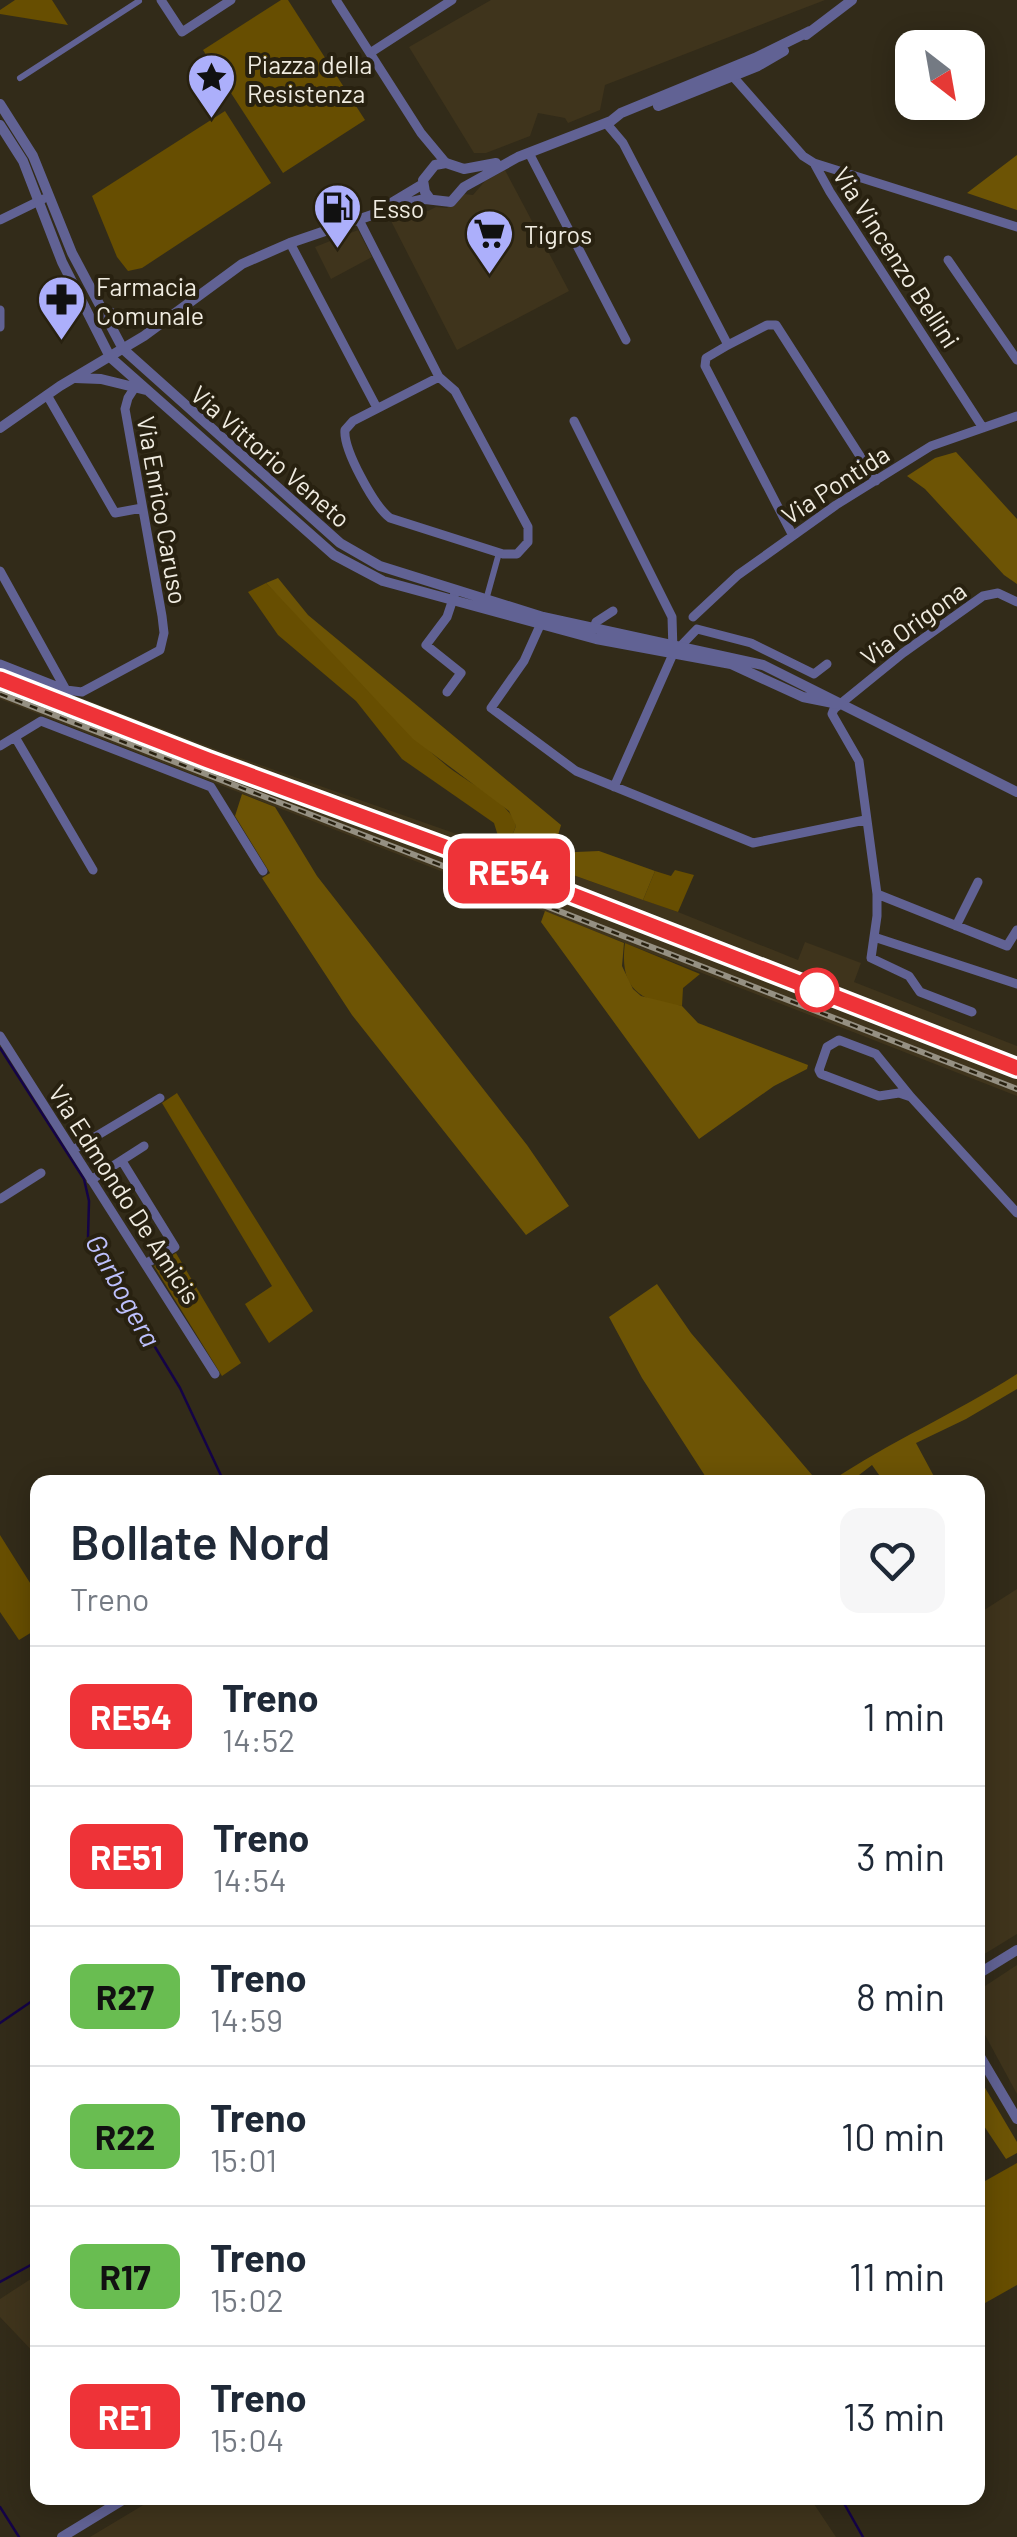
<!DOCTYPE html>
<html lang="it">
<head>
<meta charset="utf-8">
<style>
	:root { --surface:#fff; --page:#f6f6f7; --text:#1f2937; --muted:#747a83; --line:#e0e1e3 }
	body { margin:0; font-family:Barlow,sans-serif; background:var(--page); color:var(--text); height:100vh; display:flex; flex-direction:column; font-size:38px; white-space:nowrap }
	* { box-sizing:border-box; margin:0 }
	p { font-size:32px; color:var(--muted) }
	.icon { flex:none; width:55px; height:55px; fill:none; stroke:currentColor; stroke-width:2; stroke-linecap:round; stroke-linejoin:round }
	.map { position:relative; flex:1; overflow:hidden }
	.side { position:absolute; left:30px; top:1475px; width:955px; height:1030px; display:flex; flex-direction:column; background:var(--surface); border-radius:20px; box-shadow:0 5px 25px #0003 }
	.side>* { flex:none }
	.badge { padding:0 20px; border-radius:15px; font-size:35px; line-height:65px }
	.needle { width:65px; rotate:149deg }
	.tools { position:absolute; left:895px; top:30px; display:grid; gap:20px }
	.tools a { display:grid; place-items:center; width:90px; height:90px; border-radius:20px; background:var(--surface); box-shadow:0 5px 25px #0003; font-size:50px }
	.map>.badge { position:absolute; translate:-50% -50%; box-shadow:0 0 0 5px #fff }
	.round { display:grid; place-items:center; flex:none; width:105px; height:105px; border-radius:20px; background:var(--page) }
	.summary { display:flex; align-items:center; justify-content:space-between; height:170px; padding:0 40px }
	h1 { font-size:48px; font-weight:600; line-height:75px }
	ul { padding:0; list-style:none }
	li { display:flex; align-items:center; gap:30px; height:140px; padding:0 40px; border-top:2px solid var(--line) }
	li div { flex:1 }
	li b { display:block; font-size:38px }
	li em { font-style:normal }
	li .badge { min-width:110px; font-weight:700; text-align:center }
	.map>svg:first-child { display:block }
</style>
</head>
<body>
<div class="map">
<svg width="1017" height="2537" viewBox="0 0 1017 2537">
	<rect width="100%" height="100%" fill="#322b19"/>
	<!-- built -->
	<path fill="#3f341c" d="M491 0H825L605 85 600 110 568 123 565 118 538 113 530 136 486 153H474L409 47Z
		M505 170 569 291 457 350 389 217 417 208 428 211 436 207 447 208 464 194 473 195 485 181Z
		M358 230 372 257 331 279 315 247Z
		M0 667 215 749 678 912 798 960 805 942 861 963 854 982 1017 1046V1096L0 699Z
		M1017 1589V1934L978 1958V1614Z
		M1017 1965V2094L978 2022V2001L985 1986Z
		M37 2275V2356L0 2317V2299Z
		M155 2498H810L836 2537H90Z"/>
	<!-- green -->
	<path fill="#674e01" d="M15 0H52L68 25 0 14V10Z
		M281 0H288L365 120 283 173 203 50Z
		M225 111 271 183 142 268 128 271 117 257 92 196Z
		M266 583C327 644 382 711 447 766 465 781 513 804 516 826L506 851 494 846 498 836 494 823 402 759 356 701 278 635 248 592Z
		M675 870 694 875 678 912 643 900 655 871 671 876Z
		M625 943 700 974 683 988 682 1006C639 1002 619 988 625 943Z
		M177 1093 313 1311 269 1343 245 1304 272 1286 162 1103Z
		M176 1253 241 1363 222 1376 154 1266Z
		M0 1535 37 1594V1629L19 1640 0 1612Z
		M1017 2163V2285L978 2307V2185Z"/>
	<!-- forest -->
	<path fill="#6d5405" d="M1017 155V210L967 193Z
		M956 452 1017 519V584L1004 575 925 489 907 476 935 458Z
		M278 578 308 615 561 825 553 853 599 851 655 871 643 900 506 851 516 826 509 811 413 739 266 583Z
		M242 794 275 807 317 876 527 1145 569 1206 526 1235 352 1015 262 878 270 873 235 816Z
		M545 911 624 943 622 966 633 989 641 996 682 1006 698 1023 808 1065 807 1069 774 1086 699 1139 541 922Z
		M657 1284 691 1333 818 1482H709L642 1378 609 1317Z
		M1017 1374V1389L966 1419 916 1443 937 1482H884L872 1465 850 1482H830C889 1442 956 1413 1017 1374Z
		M981 2081 1017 2142V2153L1006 2159 978 2117V2084Z"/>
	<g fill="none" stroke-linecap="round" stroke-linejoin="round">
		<!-- stream -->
		<path stroke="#140347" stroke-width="2.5" d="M0 1048 84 1179 89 1201 88 1237 180 1388 224 1482
			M0 2023 38 1997
			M0 2282 38 2261
			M841 2498 863 2537
			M0 2507 19 2537"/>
		<!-- pedestrian -->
		<path stroke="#616294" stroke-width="6" d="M20 78 139 1
			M486 600 499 553"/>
		<!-- minor -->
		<path stroke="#616294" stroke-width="9" d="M161 0 182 32 231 0
			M336 0 421 133 446 163
			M370 53 452 0
			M729 72 803 156 814 163 830 192 983 428
			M606 123 623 143 728 345 706 358 705 366 792 534
			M529 153 626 340
			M814 163 1017 227
			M0 220 43 199
			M359 220 439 377
			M290 243 377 408
			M948 260 1017 360
			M0 310V327
			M728 345 767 325H776L876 481
			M439 377 455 391 528 527V542L517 554H503L390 518C374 506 343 449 345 430L353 421Z
			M47 395 115 513 142 508
			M574 421 672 617 673 651
			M0 571 66 690
			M693 617 738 575 836 505 931 446 1017 416
			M542 621 524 661 491 708 576 771 753 843 865 820
			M593 630 596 622 613 611
			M0 664 66 690 82 692 160 650 164 633 162 616 125 409 128 398 137 384
			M447 692 461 673 426 645 447 617 456 590
			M15 737 93 870
			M0 746 41 721 211 787 263 871
			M614 787 673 654 697 629 751 643 814 674 827 664
			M877 894 1007 946 1017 930
			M956 926 978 882
			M874 937 1017 984
			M972 1012 920 992 909 976 871 958 877 916V894L859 761 832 714 834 709 903 653 983 596 998 593 1017 602
			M0 1036 215 1374
			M911 1097 899 1093 879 1096 821 1074 819 1070 827 1047 839 1040 876 1054 911 1097 1017 1213
			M73 1150 160 1098
			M122 1161 175 1247 145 1264
			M91 1180 144 1146
			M0 1199 41 1173"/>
		<!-- tertiary -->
		<path stroke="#616294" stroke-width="10" d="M806 35 852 0
			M0 104 33 156 72 253 123 349 340 543 380 566 543 617 763 665 1017 792
			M658 106 758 66 784 51
			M0 125 23 161 62 262 110 357 334 555 383 581 596 639 731 664 803 697 838 704
			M430 199 425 192 423 180 435 165 446 163 464 169 496 163
			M393 202 423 184
			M102 308 124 320H161
			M75 378 101 379 146 390
			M0 428 60 386 144 336 242 264 290 243 407 203 425 199 451 202 464 187 518 157 611 121 621 113 755 58 810 31
			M978 1974 1017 1950
			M978 2053 1017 2119
			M62 2537 126 2498"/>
		<defs>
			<path id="rail" d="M0 673 252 770
				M0 694 1017 1089
				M238 772 519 874 1017 1068"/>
		</defs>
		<!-- rail casing -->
		<use href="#rail" stroke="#959082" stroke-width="6"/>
		<!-- rail -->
		<use href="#rail" stroke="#282110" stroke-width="2.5" stroke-dasharray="8" stroke-linecap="butt"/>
	</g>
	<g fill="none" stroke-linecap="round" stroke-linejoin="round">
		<defs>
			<path id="line" d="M0 679 208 760 519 874 1017 1068"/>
		</defs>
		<!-- line casing -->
		<use href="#line" stroke="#fff" stroke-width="22"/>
		<!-- line -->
		<use href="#line" stroke="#ee3338" stroke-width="15"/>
	</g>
	<!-- icons -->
	<defs>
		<symbol id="sight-pin" viewBox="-11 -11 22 30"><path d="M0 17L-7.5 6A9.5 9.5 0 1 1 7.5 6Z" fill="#acaffb" stroke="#282110"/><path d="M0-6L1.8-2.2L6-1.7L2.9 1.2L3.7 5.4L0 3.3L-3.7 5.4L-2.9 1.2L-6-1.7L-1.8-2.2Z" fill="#111"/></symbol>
		<symbol id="fuel-pin" viewBox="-11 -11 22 30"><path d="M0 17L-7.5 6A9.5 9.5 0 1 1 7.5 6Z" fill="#acaffb" stroke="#282110"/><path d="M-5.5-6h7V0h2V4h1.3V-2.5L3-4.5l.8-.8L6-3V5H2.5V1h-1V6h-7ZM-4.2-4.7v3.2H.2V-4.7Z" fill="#111"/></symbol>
		<symbol id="supermarket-pin" viewBox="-11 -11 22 30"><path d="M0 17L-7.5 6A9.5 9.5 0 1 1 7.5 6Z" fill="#acaffb" stroke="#282110"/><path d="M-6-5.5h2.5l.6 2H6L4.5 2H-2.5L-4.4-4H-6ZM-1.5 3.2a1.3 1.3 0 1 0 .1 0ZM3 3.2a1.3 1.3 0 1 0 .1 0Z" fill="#111"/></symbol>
		<symbol id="pharmacy-pin" viewBox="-11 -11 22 30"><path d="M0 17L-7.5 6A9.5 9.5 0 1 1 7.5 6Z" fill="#acaffb" stroke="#282110"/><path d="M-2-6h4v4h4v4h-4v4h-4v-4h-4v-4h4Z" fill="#111"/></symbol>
	</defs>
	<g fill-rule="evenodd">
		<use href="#sight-pin" x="184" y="50" width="55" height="75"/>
		<use href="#fuel-pin" x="310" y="180" width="55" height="75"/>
		<use href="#supermarket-pin" x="462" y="206" width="55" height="75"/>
		<use href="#pharmacy-pin" x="34" y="272" width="55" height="75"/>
	</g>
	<!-- markers -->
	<circle fill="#fff" stroke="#ee3338" stroke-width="5" cx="817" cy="990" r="20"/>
	<g text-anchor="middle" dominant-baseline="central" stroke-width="8" stroke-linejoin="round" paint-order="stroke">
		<!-- poi labels -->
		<g font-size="25" fill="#f0ece1" stroke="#282110" text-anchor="start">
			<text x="247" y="64">Piazza della<tspan x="247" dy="29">Resistenza</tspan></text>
			<text x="372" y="208">Esso</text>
			<text x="524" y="234">Tigros</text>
			<text x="96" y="286">Farmacia<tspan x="96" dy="29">Comunale</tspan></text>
		</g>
		<!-- street labels -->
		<g font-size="25" fill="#f0ece1" stroke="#282110">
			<text transform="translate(897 257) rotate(57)">Via Vincenzo Bellini</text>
			<text transform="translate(271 456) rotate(41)">Via Vittorio Veneto</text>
			<text transform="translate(835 484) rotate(-33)">Via Pontida</text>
			<text transform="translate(163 510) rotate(80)">Via Enrico Caruso</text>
			<text transform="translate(913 623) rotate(-36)">Via Origona</text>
			<text transform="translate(125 1194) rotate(57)">Via Edmondo De Amicis</text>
		</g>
		<!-- water labels -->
		<g font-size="28" font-style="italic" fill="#bdc0fd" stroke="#282110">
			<text transform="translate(124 1290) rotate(61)">Garbogera</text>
		</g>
	</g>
</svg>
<div class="tools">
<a><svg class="needle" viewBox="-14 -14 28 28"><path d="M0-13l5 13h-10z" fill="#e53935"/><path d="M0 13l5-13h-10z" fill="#747a83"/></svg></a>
</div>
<b class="badge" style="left:509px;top:871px;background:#ee3338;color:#fff">RE54</b>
<section class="side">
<div class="summary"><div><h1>Bollate Nord</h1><p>Treno</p></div><a class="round"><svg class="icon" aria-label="heart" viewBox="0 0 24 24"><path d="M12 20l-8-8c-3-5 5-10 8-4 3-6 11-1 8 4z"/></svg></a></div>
<ul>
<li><span class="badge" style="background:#ee3338;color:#fff">RE54</span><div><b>Treno</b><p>14:52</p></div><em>1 min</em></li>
<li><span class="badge" style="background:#ee3338;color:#fff">RE51</span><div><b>Treno</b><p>14:54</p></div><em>3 min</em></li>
<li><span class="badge" style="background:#69bd51;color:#111">R27</span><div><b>Treno</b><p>14:59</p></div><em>8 min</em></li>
<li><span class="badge" style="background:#69bd51;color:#111">R22</span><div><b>Treno</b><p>15:01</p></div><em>10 min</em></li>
<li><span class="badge" style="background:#69bd51;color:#111">R17</span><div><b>Treno</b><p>15:02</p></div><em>11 min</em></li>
<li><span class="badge" style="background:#ee3338;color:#fff">RE1</span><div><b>Treno</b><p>15:04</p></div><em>13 min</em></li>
</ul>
</section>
</div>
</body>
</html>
